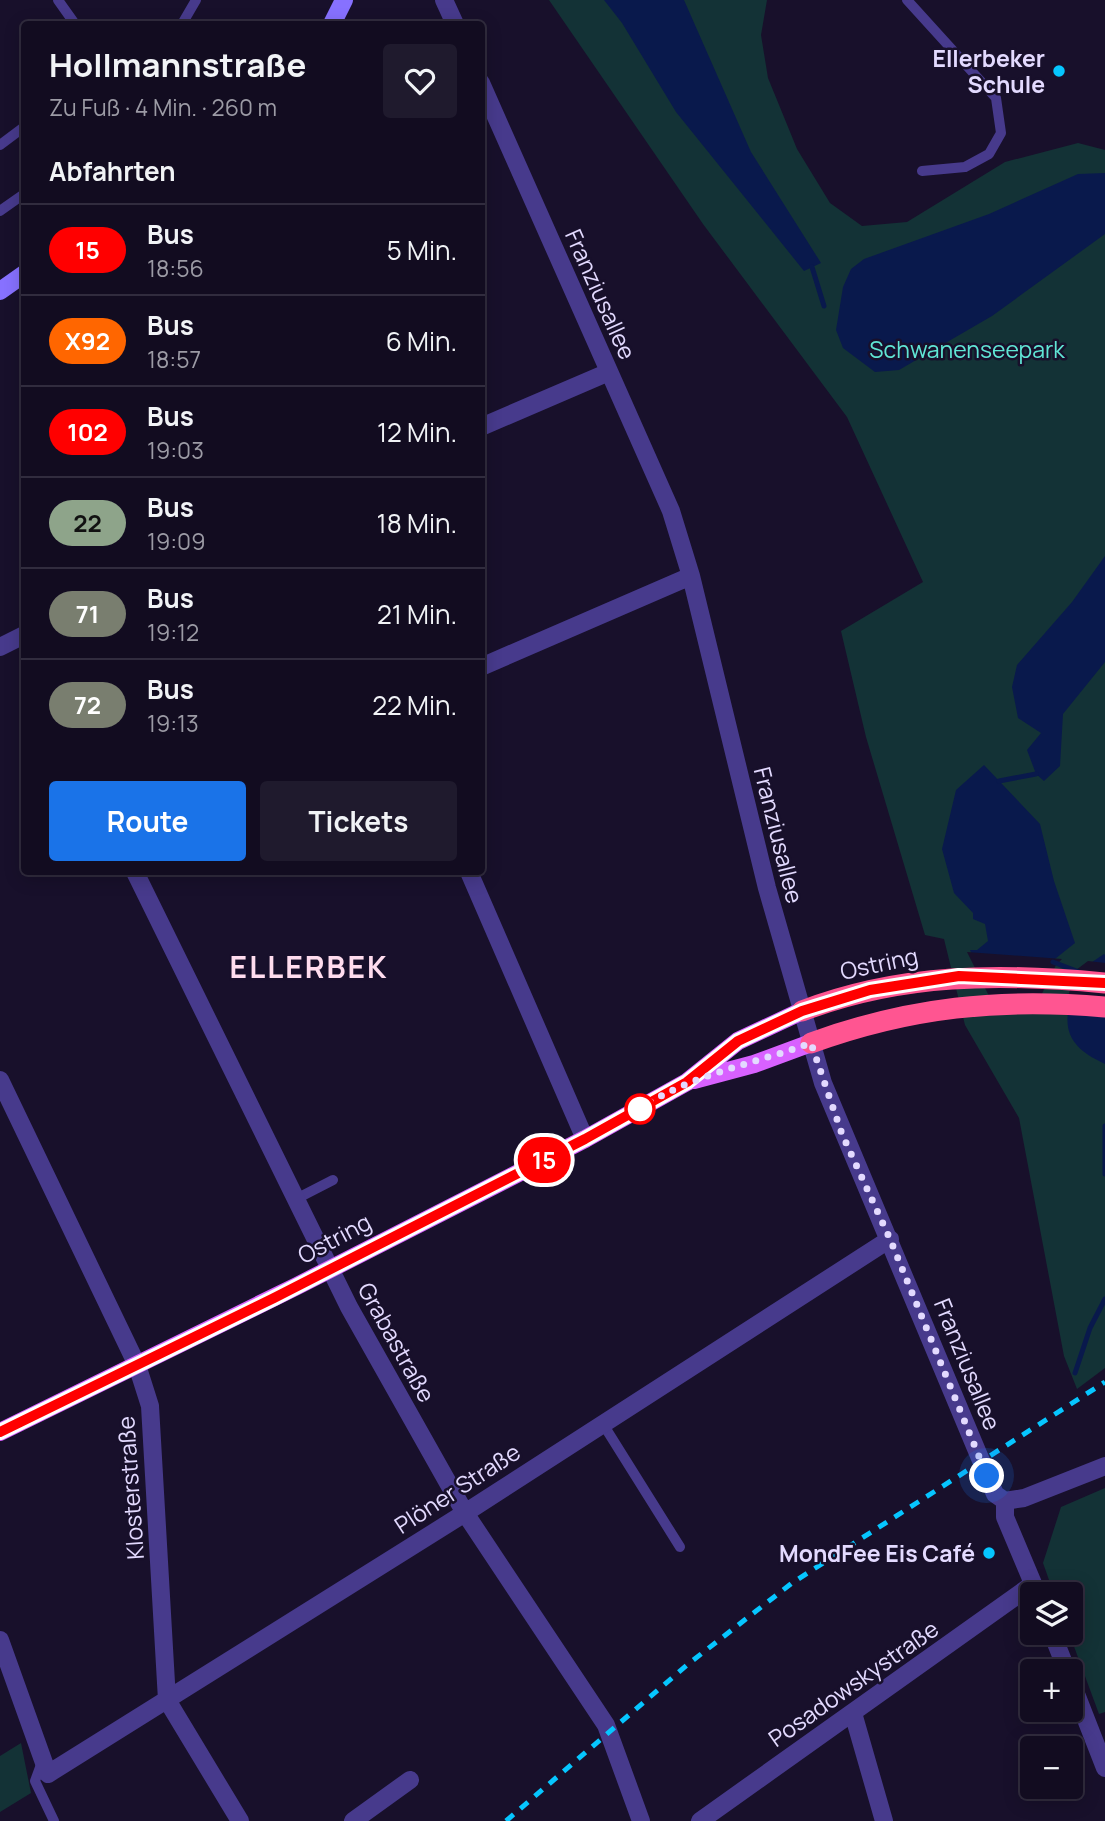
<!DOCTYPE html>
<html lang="de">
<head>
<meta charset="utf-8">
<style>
	:root { --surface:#120c20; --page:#1f1a2d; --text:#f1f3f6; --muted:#9c9ba5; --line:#312c3e; --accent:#1a73e8 }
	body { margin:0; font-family:Manrope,sans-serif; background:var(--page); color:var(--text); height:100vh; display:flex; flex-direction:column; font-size:26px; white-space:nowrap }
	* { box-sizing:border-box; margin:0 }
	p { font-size:23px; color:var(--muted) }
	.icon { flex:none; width:38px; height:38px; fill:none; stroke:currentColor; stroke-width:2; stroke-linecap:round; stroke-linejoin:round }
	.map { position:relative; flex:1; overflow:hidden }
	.details { position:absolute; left:21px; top:21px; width:464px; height:854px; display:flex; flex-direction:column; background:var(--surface); border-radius:7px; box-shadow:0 4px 18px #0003,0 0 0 2px var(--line) }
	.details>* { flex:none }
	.badge { padding:0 14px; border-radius:23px; font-size:24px; line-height:46px }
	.tools { position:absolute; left:1020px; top:1582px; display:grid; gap:14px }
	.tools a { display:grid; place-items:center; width:63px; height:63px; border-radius:7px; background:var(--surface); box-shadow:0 4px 18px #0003,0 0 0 2px var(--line); font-size:35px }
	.you { position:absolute; width:35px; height:35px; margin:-18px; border:5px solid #fff; border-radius:50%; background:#1a73e8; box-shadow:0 0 0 10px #1a73e833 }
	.map>.badge { position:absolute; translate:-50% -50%; box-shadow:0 0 0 4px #fff }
	h2 { padding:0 28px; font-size:26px; line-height:63px }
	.round { display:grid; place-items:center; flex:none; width:74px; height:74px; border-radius:7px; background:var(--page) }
	.headline { display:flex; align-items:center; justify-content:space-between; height:119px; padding:0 28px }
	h1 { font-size:33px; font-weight:700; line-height:52px }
	.primary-button { display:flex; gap:14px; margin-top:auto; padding:14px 28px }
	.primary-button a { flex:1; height:80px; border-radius:7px; background:var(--accent); color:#fff; font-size:28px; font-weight:700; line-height:80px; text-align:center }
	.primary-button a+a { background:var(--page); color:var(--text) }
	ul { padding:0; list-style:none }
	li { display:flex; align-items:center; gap:21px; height:91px; padding:0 28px; border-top:2px solid var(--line) }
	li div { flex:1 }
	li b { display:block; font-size:26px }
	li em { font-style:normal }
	li .badge { min-width:77px; font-weight:700; text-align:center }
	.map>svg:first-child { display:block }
</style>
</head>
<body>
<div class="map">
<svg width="1105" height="1821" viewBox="0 0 1105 1821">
	<rect width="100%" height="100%" fill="#18102b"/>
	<!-- green -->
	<path fill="#133236" d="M549 0H767L761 35 768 78 797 149 830 203 862 226 907 222 1005 162 1078 143 1105 150V1368L1077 1389 1064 1356 1019 1118 965 1025 944 939 925 935 866 737 841 631 923 582 847 417 703 224Z
		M1105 1488V1712L1099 1714 1069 1633 1071 1594H1054L1043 1563 1061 1507Z
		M21 1743 31 1793 0 1812V1756Z"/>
	<!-- water -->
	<path fill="#09194c" d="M604 0H684L751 152 821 263 804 271 676 112 622 23Z
		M1105 173V234L992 316 899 370 875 372 843 348 836 330 843 287 851 269 864 259 989 214 1078 174Z
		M1105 556V662L1063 714 1060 766 1044 781 1036 774 1027 750 1041 733 1018 718 1012 687 1017 665 1072 602Z
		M984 765 1040 824 1054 881 1075 943 997 1005 970 950H977L988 941 985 924 973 919V913L954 893 942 849 956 790Z
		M1104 954 1105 955V1064C1072 1049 1060 1032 1072 995 1074 988 1076 976 1081 970 1088 964 1097 959 1104 954Z"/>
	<!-- pier -->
	<path fill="#18102b" d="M967 952 1062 959 1056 965 1033 1012 995 1008Z
		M1088 961 1105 963V1017L1065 1006 1076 970Z"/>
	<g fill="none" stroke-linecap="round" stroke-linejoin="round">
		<!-- stream -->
		<path stroke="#09194c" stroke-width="5" d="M812 267 824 306
			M999 781 1036 774
			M1053 962 1079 972
			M1105 1126V1174
			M1075 1373 1090 1328 1105 1299"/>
		<!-- lane -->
		<path stroke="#473a8c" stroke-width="10" d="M58 0 75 24
			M907 0 996 98 1001 133 989 154 965 167 922 171
			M182 24 196 0
			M0 145 24 127
			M0 211 24 194
			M296 1199 333 1180
			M603 1424 680 1547
			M42 1762 35 1781 54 1821"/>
		<!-- street -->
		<path stroke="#473a8c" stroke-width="18" d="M444 0 455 24
			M481 83 671 511 691 576 767 888 823 1083 995 1494 1005 1501
			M481 427 609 372
			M0 647 24 635
			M481 667 691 576
			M135 872 349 1307 465 1513 606 1725 641 1821
			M469 872 585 1139
			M0 1080 137 1365 150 1406 167 1700 240 1821
			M1005 1501 1024 1498 1105 1466
			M1005 1501V1517L1037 1593
			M1052 1633 1067 1671
			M0 1640 48 1774 465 1513 890 1239
			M1071 1681 1105 1768
			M853 1713 884 1821
			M353 1821 410 1780
			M700 1821 1033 1584"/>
		<!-- secondary -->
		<path stroke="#8771ff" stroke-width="18" d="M332 24 344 0
			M0 291 24 274"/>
		<!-- primary -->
		<path stroke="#d861ff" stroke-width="18" d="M694 1080 754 1064 811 1043
			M0 1432 297 1286 585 1139 687 1082 738 1041 802 1011"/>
		<!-- highway -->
		<path stroke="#ff5591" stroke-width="21" d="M802 1011C901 973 1001 973 1105 983
			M811 1043C910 1007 1000 998 1105 1007"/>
		<!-- rail -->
		<path stroke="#06c6ff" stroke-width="5" stroke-dasharray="10 9" stroke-linecap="butt" d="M506 1821 687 1665 792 1583 1105 1382"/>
	</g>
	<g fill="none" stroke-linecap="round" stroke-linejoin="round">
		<defs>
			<path id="line" d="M0 1432 274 1298 585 1139 687 1082 738 1041 802 1011 870 990 959 976 1105 983"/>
		</defs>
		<!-- line casing -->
		<use href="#line" stroke="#fff" stroke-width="16"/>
		<!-- line -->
		<use href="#line" stroke="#f00" stroke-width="10"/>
		<!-- walk -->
		<path stroke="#e3daff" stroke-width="7" stroke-dasharray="0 12.6" d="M640 1109C688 1075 754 1064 811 1043L842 1134 890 1239 987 1476"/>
	</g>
	<!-- markers -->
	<g fill="#06c6ff" stroke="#18102b" stroke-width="2.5">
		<circle cx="1059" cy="71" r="7"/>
		<circle cx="989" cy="1553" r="7"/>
	</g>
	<circle fill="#fff" stroke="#f00" stroke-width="3.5" cx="640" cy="1109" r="14"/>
	<g text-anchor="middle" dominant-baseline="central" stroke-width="5" stroke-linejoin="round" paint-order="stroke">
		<!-- poi labels -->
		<g font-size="23" font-weight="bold" fill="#e3daff" stroke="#18102b" text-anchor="end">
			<text x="1045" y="58">Ellerbeker<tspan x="1045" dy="26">Schule</tspan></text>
			<text x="975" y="1553">MondFee Eis Café</text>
		</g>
		<!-- street labels -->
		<g font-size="23" fill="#e3daff" stroke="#18102b">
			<text transform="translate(601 294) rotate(66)">Franziusallee</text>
			<text transform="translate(779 835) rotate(76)">Franziusallee</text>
			<text transform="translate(879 963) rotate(-12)">Ostring</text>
			<text transform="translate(334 1238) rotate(-28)">Ostring</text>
			<text transform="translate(397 1342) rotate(61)">Grabastraße</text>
			<text transform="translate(968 1364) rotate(68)">Franziusallee</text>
			<text transform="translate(130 1488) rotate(-94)">Klosterstraße</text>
			<text transform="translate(457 1488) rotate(-33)">Plöner Straße</text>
			<text transform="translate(853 1683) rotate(-35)">Posadowskystraße</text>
		</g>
		<!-- park labels -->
		<g font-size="23" fill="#60e5d5" stroke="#18102b">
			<text x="967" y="349">Schwanenseepark</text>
		</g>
		<!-- district labels -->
		<g font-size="30" font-weight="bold" letter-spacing="2" fill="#ffdcee" stroke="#18102b">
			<text x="309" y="966">ELLERBEK</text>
		</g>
	</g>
</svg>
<div class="tools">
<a><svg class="icon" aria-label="layers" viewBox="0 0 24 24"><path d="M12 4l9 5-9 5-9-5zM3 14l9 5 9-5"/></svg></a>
<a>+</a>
<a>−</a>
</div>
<div class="you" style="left:987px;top:1476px"></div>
<b class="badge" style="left:544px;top:1160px;background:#f00;color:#fff">15</b>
<section class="details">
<div class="headline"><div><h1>Hollmannstraße</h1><p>Zu Fuß · 4 Min. · 260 m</p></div><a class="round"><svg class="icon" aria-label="heart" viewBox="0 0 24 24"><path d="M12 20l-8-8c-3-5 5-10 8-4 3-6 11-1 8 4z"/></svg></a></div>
<h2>Abfahrten</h2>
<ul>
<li><span class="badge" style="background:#f00;color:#fff">15</span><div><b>Bus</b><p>18:56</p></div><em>5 Min.</em></li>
<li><span class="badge" style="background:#f60;color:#fff">X92</span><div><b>Bus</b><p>18:57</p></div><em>6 Min.</em></li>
<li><span class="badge" style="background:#f00;color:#fff">102</span><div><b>Bus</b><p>19:03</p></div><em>12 Min.</em></li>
<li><span class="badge" style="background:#8ea48a;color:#111">22</span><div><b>Bus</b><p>19:09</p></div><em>18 Min.</em></li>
<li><span class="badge" style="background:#797e6f;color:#fff">71</span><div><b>Bus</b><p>19:12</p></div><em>21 Min.</em></li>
<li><span class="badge" style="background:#797e6f;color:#fff">72</span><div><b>Bus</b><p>19:13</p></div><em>22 Min.</em></li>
</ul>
<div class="primary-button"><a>Route</a><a>Tickets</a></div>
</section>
</div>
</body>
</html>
